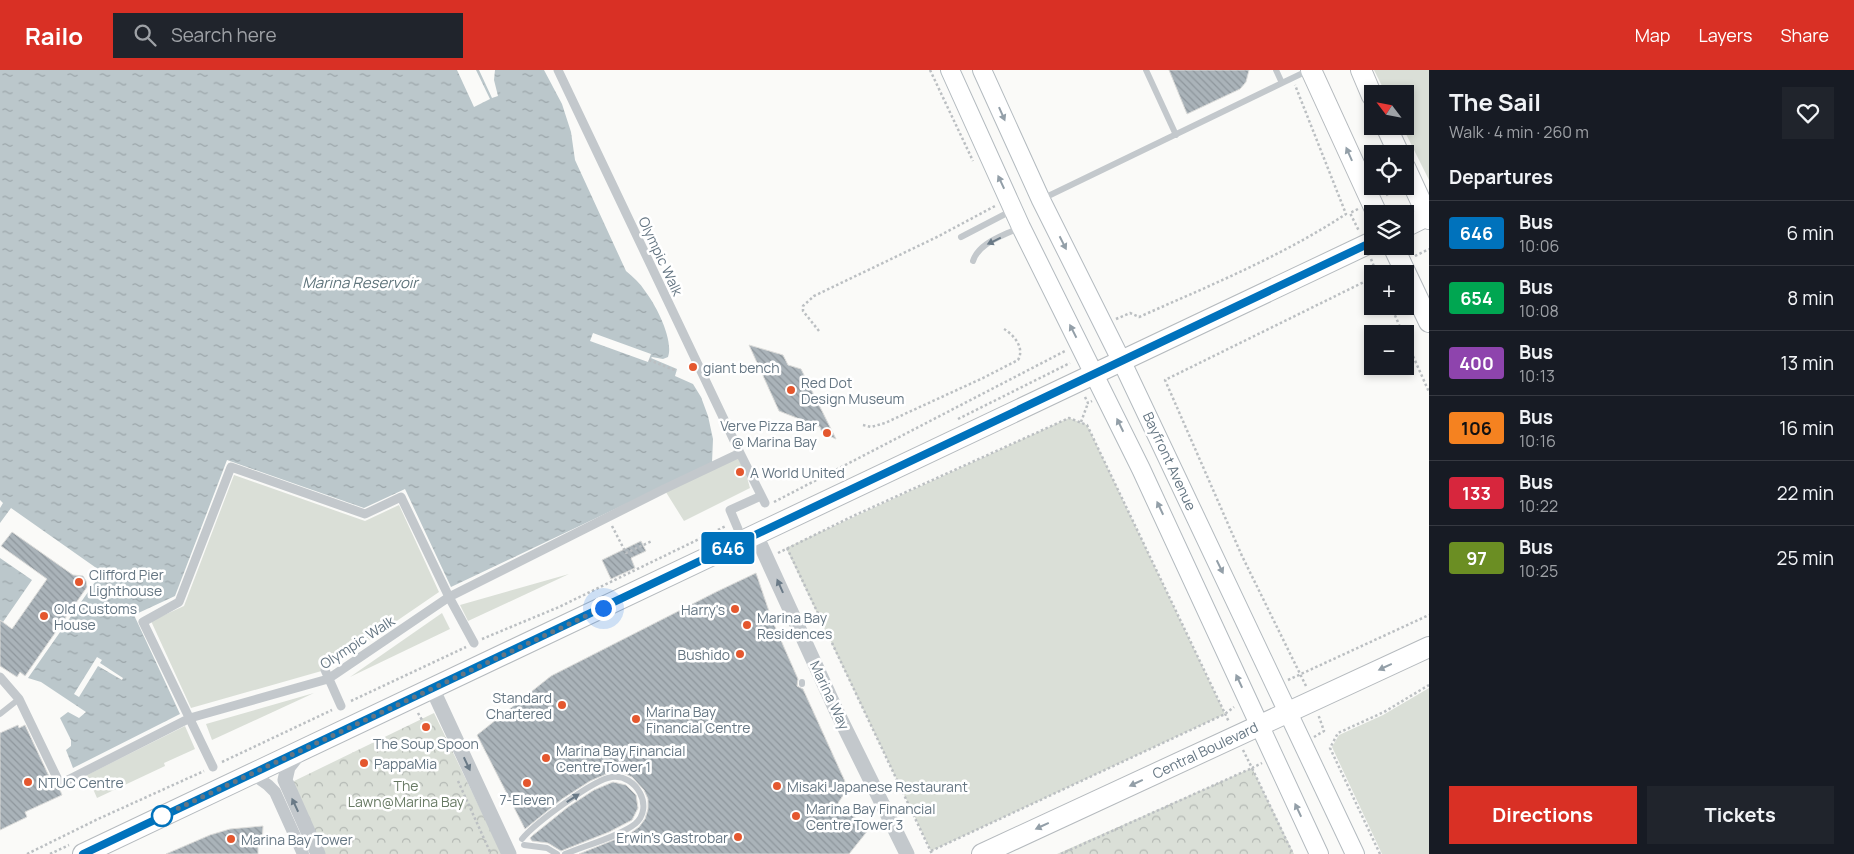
<!DOCTYPE html>
<html lang="en">
<head>
<meta charset="utf-8">
<style>
	:root { --surface:#171b24; --page:#20242c; --text:#f1f3f6; --muted:#9ea1a6; --line:#363941; --accent:#d93025 }
	body { margin:0; font-family:Manrope,sans-serif; background:var(--page); color:var(--text); height:100vh; display:flex; flex-direction:column; font-size:19px; white-space:nowrap }
	* { box-sizing:border-box; margin:0 }
	p { font-size:16px; color:var(--muted) }
	.icon { flex:none; width:28px; height:28px; fill:none; stroke:currentColor; stroke-width:2; stroke-linecap:round; stroke-linejoin:round }
	.map { position:relative; flex:1; overflow:hidden }
	.sheet { display:flex; flex-direction:column; background:var(--surface); width:425px }
	.sheet>* { flex:none }
	.badge { padding:0 10px; border-radius:4px; font-size:18px; line-height:32px }
	.needle { width:32px; rotate:302deg }
	.tools { position:absolute; left:1364px; top:15px; display:grid; gap:10px }
	.tools a { display:grid; place-items:center; width:50px; height:50px; border-radius:0px; background:var(--surface); box-shadow:0 2px 8px #0003; font-size:25px }
	.you { position:absolute; width:25px; height:25px; margin:-12px; border:4px solid #fff; border-radius:50%; background:#1a73e8; box-shadow:0 0 0 8px #1a73e833 }
	.map>.badge { position:absolute; translate:-50% -50%; box-shadow:0 0 0 2px #fff }
	h2 { padding:0 20px; font-size:19px; line-height:45px }
	.round { display:grid; place-items:center; flex:none; width:52px; height:52px; border-radius:0px; background:var(--page) }
	.overview { display:flex; align-items:center; justify-content:space-between; height:85px; padding:0 20px }
	h1 { font-size:24px; font-weight:700; line-height:38px }
	.primary-button { display:flex; gap:10px; margin-top:auto; padding:10px 20px }
	.primary-button a { flex:1; height:58px; border-radius:0px; background:var(--accent); color:#fff; font-size:20px; font-weight:700; line-height:58px; text-align:center }
	.primary-button a+a { background:var(--page); color:var(--text) }
	ul { padding:0; list-style:none }
	li { display:flex; align-items:center; gap:15px; height:65px; padding:0 20px; border-top:1px solid var(--line) }
	li div { flex:1 }
	li b { display:block; font-size:19px }
	li em { font-style:normal }
	li .badge { min-width:55px; font-weight:700; text-align:center }
	header { display:flex; align-items:center; gap:30px; box-sizing:border-box; height:70px; padding:0 25px; background:var(--accent); color:#fff }
	header strong { font-size:24px }
	nav { display:flex; gap:28px; margin-inline-start:auto; font-size:18px }
	.search { width:350px; height:45px; background:var(--page); display:flex; align-items:center; gap:12px; box-sizing:border-box; padding:0 18px; border-radius:0px; color:var(--muted); font-size:19px }
	main { display:flex; flex:1; min-height:0 }
	.map>svg:first-child { display:block }
</style>
</head>
<body>
<header>
<strong>Railo</strong>
<div class="search"><svg class="icon" aria-label="search" viewBox="0 0 24 24"><circle cx="10" cy="10" r="6"/><path d="M15 15l6 6"/></svg>Search here</div>
<nav><a>Map</a><a>Layers</a><a>Share</a></nav>
</header>
<main>
<div class="map">
<svg width="1429" height="784" viewBox="0 0 1429 784">
	<defs>
		<pattern id="park-crowns" width="20" height="18" patternUnits="userSpaceOnUse" patternTransform="scale(1.25)"><rect width="20" height="18" fill="#dadfd7"/><path d="M2 6a3 3 0 1 1 6 0M12 15a3 3 0 1 1 6 0" fill="none" stroke="#b4b9b4"/></pattern>
		<pattern id="water-ripples" width="26" height="14" patternUnits="userSpaceOnUse" patternTransform="scale(1.25)"><rect width="26" height="14" fill="#bbc7cb"/><path d="M2 4q2-2 4 0t4 0M15 11q2-2 4 0t4 0" fill="none" stroke="#9ca6aa"/></pattern>
		<pattern id="building-back-hatch" width="6" height="6" patternUnits="userSpaceOnUse" patternTransform="scale(1.25)"><rect width="6" height="6" fill="#aab3b9"/><path d="M-1 5l2 2M0 0l6 6M5-1l2 2" fill="none" stroke="#8e969c"/></pattern>
	</defs>
	<rect width="100%" height="100%" fill="#fafaf8"/>
	<!-- grass -->
	<path fill="#dadfd7" d="M1374 0H1429V110L1402 56H1405V24H1386Z
		M1069 348 1087 355 1225 644 931 781 786 478Z
		M740 383 750 418 684 451 664 419Z
		M234 405 365 451 399 435 439 522 325 600 191 638 151 551 184 536Z
		M569 504 468 551 460 535Z
		M442 543 450 559 350 607Z
		M1429 618V784H1382L1332 677 1339 665 1383 645Z
		M314 623 212 670 206 654Z
		M185 656 195 679 164 693 165 696 97 728 87 705Z"/>
	<!-- park -->
	<path fill="url(#park-crowns)" d="M434 643 502 784H323L290 713Z
		M1252 698 1294 784H1057Z"/>
	<!-- water -->
	<path fill="url(#water-ripples)" d="M0 0H479L492 28 498 26 494 10 495 0H544L562 34 571 62 575 90 626 201C633 207 640 213 645 221 656 235 674 270 668 287L663 289 652 287 651 288 677 299 675 306 693 314 701 327 708 346 713 369 712 393 451 517 405 419 364 438 227 390 175 526 134 545 180 644 73 698 66 680 71 676V670L60 648 68 642 79 648 86 642 41 612 28 608 102 502 11 438 0 453V438L3 433 0 430Z
		M0 488 32 510 3 552 0 550Z"/>
	<!-- pier -->
	<path fill="#fafaf8" d="M457 0H476L490 29 474 37Z
		M593 263 651 284 648 292 590 271Z
		M97 587 102 590 100 593 123 608 122 610 98 596 79 627 74 624Z"/>
	<!-- building -->
	<path fill="url(#building-back-hatch)" stroke="#dcdcda" d="M1169 0H1249L1246 12 1240 19 1187 44Z
		M749 275 783 285 788 295 801 299 836 369 822 363 820 357 779 341Z
		M12 462 73 505 83 506 86 511 87 517 25 606 20 602 17 607 0 596V550L12 559 47 509 1 476Z
		M641 471 646 481 631 488 635 498 611 509 602 490Z
		M756 503 772 550 798 609 797 616 803 619 848 718 838 733 869 759 849 784H579L631 763 639 757 645 749 648 739V729L644 720 632 707 621 702H611L590 711 562 729 525 759 477 665 551 606 716 522Z
		M18 655 19 658 25 655 54 717 60 720 62 725 25 742 27 747 0 760V663Z
		M613 712 626 715 636 725 638 738 632 750 609 762 561 781 548 773 532 771 530 768 532 766 568 737 594 720Z
		M263 756 262 774 258 775V784H166L210 765 230 759Z"/>
	<g fill="none" stroke-linecap="round" stroke-linejoin="round">
		<defs>
			<path id="secondary" d="M950 0 1021 157 1141 399 1319 784
				M982 0 1041 130 1122 292 1355 784"/>
			<path id="primary" d="M1311 0 1377 144
				M1361 0 1372 26
				M1386 56 1399 84
				M1405 97 1429 149
				M1405 157 1429 145
				M1393 176 1429 252
				M83 784 1372 172
				M982 784 1429 577"/>
		</defs>
		<!-- secondary casing -->
		<use href="#secondary" stroke="#b3babf" stroke-width="20"/>
		<!-- primary casing -->
		<use href="#primary" stroke="#b5babe" stroke-width="22"/>
		<!-- path -->
		<path stroke="#bbbfc2" stroke-width="2.5" stroke-dasharray="2.5 2.5" stroke-linecap="butt" d="M930 0 973 91
			M1386 125 1399 119
			M1358 139 1350 143 1359 161
			M1415 186 1429 179
			M1371 189 1377 204
			M1381 204 1388 200
			M1391 236 1403 264
			M1116 249 1130 243 1139 247C1209 216 1282 186 1346 144L1295 15
			M819 261 803 241V236L814 226 937 167 995 136
			M1405 268 1429 322
			M649 290 677 301
			M1085 327 1088 333 1092 331
			M958 349 1070 293
			M1081 352 1088 333
			M863 355 871 357 885 353 983 308 1018 290C1025 278 1014 265 1004 259
			M774 432 1065 281
			M612 456 626 483 652 471
			M787 478 932 784
			M778 483 851 447 1069 348 1087 355 1229 652
			M482 569 559 537 726 456
			M1288 610 1429 545
			M1306 616 1242 486 1165 310 1372 208
			M351 631 466 577
			M418 643 422 650
			M1314 667 1324 661 1318 644
			M1243 680 1252 698 1262 693
			M222 692 332 640
			M458 711 491 784
			M931 781 1225 644 1234 637
			M27 784 98 749 204 701
			M50 784 69 775
			M1061 784 1252 698 1293 784
			M1380 784 1330 678 1338 663 1384 642 1429 615"/>
		<!-- service -->
		<path stroke="#c3c8cc" stroke-width="6" d="M1146 0 1176 65
			M1282 13 1307 1
			M1042 129 1282 13 1276 0
			M961 167 1011 141
			M973 191C979 172 1004 166 1020 157
			M802 612V614
			M0 644 19 629
			M522 769C534 754 594 709 612 707 636 704 655 737 635 754 620 766 584 776 565 784
			M524 775 547 778 557 784"/>
		<!-- pedestrian -->
		<path stroke="#c3c8cc" stroke-width="9" d="M740 383 765 433
			M738 459 730 440 761 426
			M325 600 341 636
			M0 607 19 629 60 714 190 648 328 609 449 527 664 419 740 383 558 0
			M213 697 143 552 179 532 231 397 365 444 401 427 449 527 474 573"/>
		<!-- minor -->
		<path stroke="#c3c8cc" stroke-width="12" d="M253 704 268 715 275 722 303 784"/>
		<!-- tertiary -->
		<path stroke="#c3c8cc" stroke-width="15" d="M756 465 836 640 907 784
			M432 618 509 784
			M300 682 288 697 285 710 318 784"/>
		<!-- secondary -->
		<use href="#secondary" stroke="#fff" stroke-width="18"/>
		<!-- primary -->
		<use href="#primary" stroke="#fff" stroke-width="20"/>
	</g>
	<!-- one-way arrows -->
	<defs><path id="oneway-solid" d="M-6-.8H1V-3.2L6.5 0L1 3.2V.8H-6Z" transform="scale(1.25)"/></defs>
	<g fill="#939fa8">
		<use href="#oneway-solid" transform="translate(1002 44) rotate(66)"/>
		<use href="#oneway-solid" transform="translate(1349 84) rotate(-114)"/>
		<use href="#oneway-solid" transform="translate(1001 112) rotate(-115)"/>
		<use href="#oneway-solid" transform="translate(1063 173) rotate(63)"/>
		<use href="#oneway-solid" transform="translate(1073 261) rotate(-117)"/>
		<use href="#oneway-solid" transform="translate(1120 355) rotate(-116)"/>
		<use href="#oneway-solid" transform="translate(1160 438) rotate(-115)"/>
		<use href="#oneway-solid" transform="translate(1220 497) rotate(64)"/>
		<use href="#oneway-solid" transform="translate(1385 597) rotate(155)"/>
		<use href="#oneway-solid" transform="translate(1239 611) rotate(-115)"/>
		<use href="#oneway-solid" transform="translate(1136 713) rotate(155)"/>
		<use href="#oneway-solid" transform="translate(1298 740) rotate(-115)"/>
		<use href="#oneway-solid" transform="translate(1042 756) rotate(155)"/>
	</g>
	<g fill="#6a7a87">
		<use href="#oneway-solid" transform="translate(994 171) rotate(154)"/>
		<use href="#oneway-solid" transform="translate(780 516) rotate(-114)"/>
		<use href="#oneway-solid" transform="translate(467 694) rotate(65)"/>
		<use href="#oneway-solid" transform="translate(573 728) rotate(-33)"/>
		<use href="#oneway-solid" transform="translate(295 735) rotate(-115)"/>
	</g>
	<g fill="none" stroke-linecap="round" stroke-linejoin="round">
		<defs>
			<path id="line" d="M83 784 1372 172"/>
		</defs>
		<!-- line casing -->
		<use href="#line" stroke="#fff" stroke-width="11"/>
		<!-- line -->
		<use href="#line" stroke="#0072bc" stroke-width="8"/>
		<!-- walk -->
		<path stroke="#657683" stroke-width="5" stroke-dasharray="0 9" d="M162 746 603 538"/>
	</g>
	<!-- markers -->
	<g fill="#e4572e" stroke="#fff" stroke-width="2">
		<circle cx="693" cy="297" r="5"/>
		<circle cx="791" cy="320" r="5"/>
		<circle cx="827" cy="363" r="5"/>
		<circle cx="740" cy="402" r="5"/>
		<circle cx="79" cy="512" r="5"/>
		<circle cx="735" cy="539" r="5"/>
		<circle cx="44" cy="546" r="5"/>
		<circle cx="747" cy="555" r="5"/>
		<circle cx="740" cy="584" r="5"/>
		<circle cx="562" cy="635" r="5"/>
		<circle cx="636" cy="649" r="5"/>
		<circle cx="426" cy="657" r="5"/>
		<circle cx="546" cy="688" r="5"/>
		<circle cx="364" cy="693" r="5"/>
		<circle cx="28" cy="712" r="5"/>
		<circle cx="527" cy="713" r="5"/>
		<circle cx="777" cy="716" r="5"/>
		<circle cx="796" cy="746" r="5"/>
		<circle cx="738" cy="767" r="5"/>
		<circle cx="231" cy="769" r="5"/>
	</g>
	<circle fill="#fff" stroke="#0072bc" stroke-width="2.5" cx="162" cy="746" r="10"/>
	<g text-anchor="middle" dominant-baseline="central" stroke-width="5" stroke-linejoin="round" paint-order="stroke">
		<!-- street labels -->
		<g font-size="14" fill="#657683" stroke="#fff">
			<text transform="translate(661 186) rotate(65)">Olympic Walk</text>
			<text transform="translate(1170 391) rotate(65)">Bayfront Avenue</text>
			<text transform="translate(357 572) rotate(-33)">Olympic Walk</text>
			<text transform="translate(830 625) rotate(65)">Marina Way</text>
			<text transform="translate(1205 680) rotate(-25)">Central Boulevard</text>
		</g>
		<!-- poi labels -->
		<g font-size="14" fill="#657683" stroke="#fff" text-anchor="start">
			<text x="703" y="297">giant bench</text>
			<text x="801" y="312">Red Dot<tspan x="801" dy="16">Design Museum</tspan></text>
			<text x="817" y="355" text-anchor="end">Verve Pizza Bar<tspan x="817" dy="16">@ Marina Bay</tspan></text>
			<text x="750" y="402">A World United</text>
			<text x="89" y="504">Clifford Pier<tspan x="89" dy="16">Lighthouse</tspan></text>
			<text x="54" y="538">Old Customs<tspan x="54" dy="16">House</tspan></text>
			<text x="725" y="539" text-anchor="end">Harry's</text>
			<text x="757" y="547">Marina Bay<tspan x="757" dy="16">Residences</tspan></text>
			<text x="730" y="584" text-anchor="end">Bushido</text>
			<text x="552" y="627" text-anchor="end">Standard<tspan x="552" dy="16">Chartered</tspan></text>
			<text x="646" y="641">Marina Bay<tspan x="646" dy="16">Financial Centre</tspan></text>
			<text x="426" y="673" text-anchor="middle">The Soup Spoon</text>
			<text x="556" y="680">Marina Bay Financial<tspan x="556" dy="16">Centre Tower 1</tspan></text>
			<text x="374" y="693">PappaMia</text>
			<text x="38" y="712">NTUC Centre</text>
			<text x="787" y="716">Misaki Japanese Restaurant</text>
			<text x="527" y="729" text-anchor="middle">7-Eleven</text>
			<text x="806" y="738">Marina Bay Financial<tspan x="806" dy="16">Centre Tower 3</tspan></text>
			<text x="728" y="767" text-anchor="end">Erwin's Gastrobar</text>
			<text x="241" y="769">Marina Bay Tower</text>
		</g>
		<!-- park labels -->
		<g font-size="14" fill="#687a64" stroke="#fff">
			<text x="406" y="715">The<tspan x="406" dy="16">Lawn@Marina Bay</tspan></text>
		</g>
		<!-- water labels -->
		<g font-size="15" font-style="italic" fill="#60757c" stroke="#fff">
			<text x="360" y="212">Marina Reservoir</text>
		</g>
	</g>
</svg>
<div class="tools">
<a><svg class="needle" viewBox="-14 -14 28 28"><path d="M0-13l5 13h-10z" fill="#e53935"/><path d="M0 13l5-13h-10z" fill="#9ea1a6"/></svg></a>
<a><svg class="icon" aria-label="locate" viewBox="0 0 24 24"><circle cx="12" cy="12" r="6"/><path d="M12 2v4M12 18v4M2 12h4M18 12h4"/></svg></a>
<a><svg class="icon" aria-label="layers" viewBox="0 0 24 24"><path d="M12 4l9 5-9 5-9-5zM3 14l9 5 9-5"/></svg></a>
<a>+</a>
<a>−</a>
</div>
<div class="you" style="left:603px;top:538px"></div>
<b class="badge" style="left:728px;top:478px;background:#0072bc;color:#fff">646</b>
</div>
<section class="sheet">
<div class="overview"><div><h1>The Sail</h1><p>Walk · 4 min · 260 m</p></div><a class="round"><svg class="icon" aria-label="heart" viewBox="0 0 24 24"><path d="M12 20l-8-8c-3-5 5-10 8-4 3-6 11-1 8 4z"/></svg></a></div>
<h2>Departures</h2>
<ul>
<li><span class="badge" style="background:#0072bc;color:#fff">646</span><div><b>Bus</b><p>10:06</p></div><em>6 min</em></li>
<li><span class="badge" style="background:#00a651;color:#fff">654</span><div><b>Bus</b><p>10:08</p></div><em>8 min</em></li>
<li><span class="badge" style="background:#8e44ad;color:#fff">400</span><div><b>Bus</b><p>10:13</p></div><em>13 min</em></li>
<li><span class="badge" style="background:#f58220;color:#111">106</span><div><b>Bus</b><p>10:16</p></div><em>16 min</em></li>
<li><span class="badge" style="background:#d7263d;color:#fff">133</span><div><b>Bus</b><p>10:22</p></div><em>22 min</em></li>
<li><span class="badge" style="background:#6b8e23;color:#fff">97</span><div><b>Bus</b><p>10:25</p></div><em>25 min</em></li>
</ul>
<div class="primary-button"><a>Directions</a><a>Tickets</a></div>
</section>
</main>
</body>
</html>
